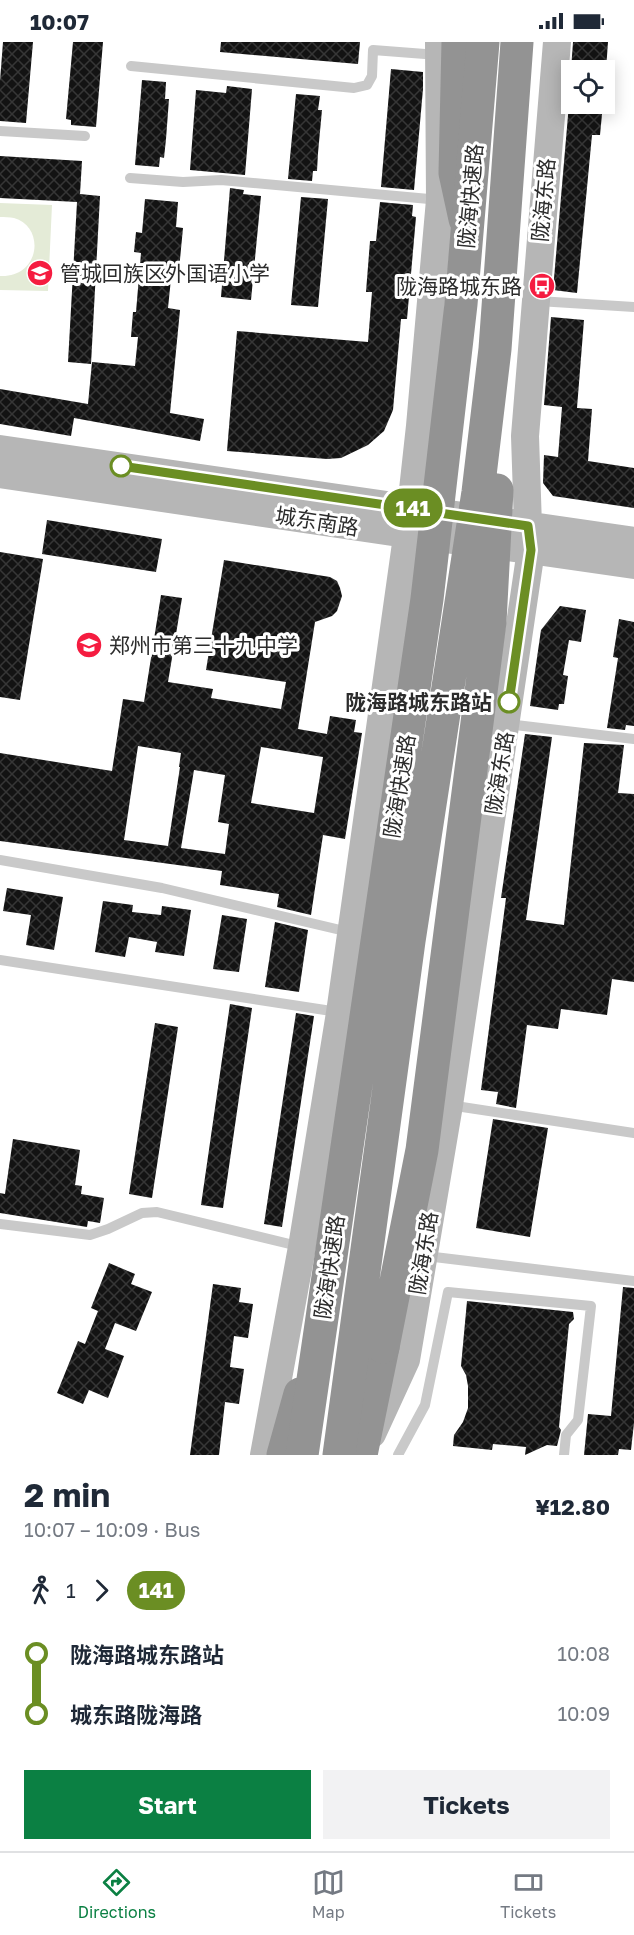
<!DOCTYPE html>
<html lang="en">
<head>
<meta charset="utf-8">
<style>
	:root { --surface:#fff; --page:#f2f2f3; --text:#1f2937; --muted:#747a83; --line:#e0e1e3; --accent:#0b8043 }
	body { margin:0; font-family:"Golos Text","Noto Sans SC",sans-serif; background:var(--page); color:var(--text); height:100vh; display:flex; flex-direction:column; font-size:22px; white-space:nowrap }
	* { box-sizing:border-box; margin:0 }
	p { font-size:20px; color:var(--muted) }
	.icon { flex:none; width:33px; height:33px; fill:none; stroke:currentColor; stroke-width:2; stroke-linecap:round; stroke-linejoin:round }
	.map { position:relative; height:1413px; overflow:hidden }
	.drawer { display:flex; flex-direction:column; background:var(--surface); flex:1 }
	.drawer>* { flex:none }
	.badge { padding:0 12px; border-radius:20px; font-size:21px; line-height:39px }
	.tools { position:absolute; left:561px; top:18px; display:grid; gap:12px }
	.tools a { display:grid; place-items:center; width:54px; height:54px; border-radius:0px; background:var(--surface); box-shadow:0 3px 15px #0003; font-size:30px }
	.map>.badge { position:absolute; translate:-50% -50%; box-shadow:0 0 0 3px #fff }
	.legs { display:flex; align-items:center; gap:9px; height:66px; padding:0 24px; font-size:20px }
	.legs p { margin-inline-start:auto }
	.overview { display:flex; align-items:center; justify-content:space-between; height:102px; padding:0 24px }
	h1 { font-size:33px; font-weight:700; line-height:45px }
	.button { display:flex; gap:12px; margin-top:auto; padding:12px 24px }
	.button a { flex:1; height:69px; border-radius:0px; background:var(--accent); color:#fff; font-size:24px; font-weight:700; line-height:69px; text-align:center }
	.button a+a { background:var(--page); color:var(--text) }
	ul { padding:0 24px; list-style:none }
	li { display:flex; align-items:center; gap:21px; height:60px; font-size:22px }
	li i { display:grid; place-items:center; width:9px; height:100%; margin:0 8px; background:currentColor }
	li i::after { content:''; width:15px; height:15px; margin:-8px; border:4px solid; border-radius:50%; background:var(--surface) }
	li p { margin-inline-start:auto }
	li:first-child i { background:linear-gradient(#0000 50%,currentColor 0) }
	li:last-child i { background:linear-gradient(currentColor 50%,#0000 0) }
	.status { display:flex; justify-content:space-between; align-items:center; height:42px; padding:0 30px; background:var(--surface); direction:ltr }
	.status svg { height:16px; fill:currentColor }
	.menu { display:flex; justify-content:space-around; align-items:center; height:84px; border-top:2px solid var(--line); background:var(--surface); font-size:16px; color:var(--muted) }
	.menu a { display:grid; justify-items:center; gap:3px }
	.menu .current { color:var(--accent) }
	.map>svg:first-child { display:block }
</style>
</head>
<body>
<div class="status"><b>10:07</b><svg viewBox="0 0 49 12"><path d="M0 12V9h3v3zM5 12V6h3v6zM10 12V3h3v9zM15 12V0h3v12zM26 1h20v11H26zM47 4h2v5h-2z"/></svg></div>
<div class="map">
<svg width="634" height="1413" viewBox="0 0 634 1413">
	<defs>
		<pattern id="building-cross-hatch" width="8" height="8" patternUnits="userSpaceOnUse" patternTransform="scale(1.5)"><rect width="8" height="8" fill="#131313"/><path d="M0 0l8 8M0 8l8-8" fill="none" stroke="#363636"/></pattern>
	</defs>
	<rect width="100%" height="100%" fill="#fff"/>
	<!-- grass -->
	<path fill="#e4ebd7" d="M0 161 52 163 48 249 0 248V234C40 236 46 185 14 176 10 175 4 175 0 175Z"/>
	<!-- building -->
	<path fill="url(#building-cross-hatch)" fill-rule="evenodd" d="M3 0H33L26 81 0 79V39Z
		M73 0H103L96 85 71 83V78L66 77Z
		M221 0H360L358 22 220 10Z
		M573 0H608L606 28H571Z
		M391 27 423 30V47L414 148 381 145Z
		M142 38 166 40 165 57H169L166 97 164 116 160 115 159 125 135 123Z
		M227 44 252 47 245 133 190 128 196 48 226 51Z
		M296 52 320 54 318 68H322L318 111 317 129H313L312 139 288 137Z
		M569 62H603L600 93H592L577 251 553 248Z
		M0 114 82 119 80 152 100 154 91 322 68 320 77 160 0 156Z
		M230 146 244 148 243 152 261 154 251 258 221 255Z
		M301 155 328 157 318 265 291 263Z
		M145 157 178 160 176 185 183 186 179 228 172 227 168 266 180 268 170 371 204 377 200 399 74 376 71 394 0 382V347L88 362 92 320 135 324 138 295H131L133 270H136L141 211 134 210 136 190 142 191Z
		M380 160 413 163 412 174 416 175 407 277H401L393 368 384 389 368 403 341 416 327 417 227 409 237 289 368 300 372 250H366L370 199H376Z
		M551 275 584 278 577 366 592 367 588 419 634 426V466L553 454 543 441 544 413 558 415 562 365 544 363Z
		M47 478 162 497 156 530 42 512Z
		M0 510 43 517 20 658 0 655Z
		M224 518 330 535 337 539 340 546 342 554 337 569 332 574 315 580 298 687 327 692 330 674 356 678 354 690 362 691 345 797 323 793 311 873 277 865 279 852 220 843 222 829 0 799V711L112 729 123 657 144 660 161 553 182 556 168 640 213 647 211 656 281 667 286 640 206 628ZM138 704 181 711 179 725H180L168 804 124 798ZM261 705 323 715 314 771 251 761ZM194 728 225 733 218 780 229 782 225 812 181 806Z
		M560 564 586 568 581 600 569 598 563 633 568 634 564 662H559L558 668 530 664 541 588Z
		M619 577 634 580V684L626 683 625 688 607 686 618 616 613 615Z
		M525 692 552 695 526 878 564 883 584 701 624 703 618 751 634 752V940L612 937 607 973 561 967 558 987 527 983 516 1066 496 1062 498 1050 481 1048 506 856H501Z
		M7 846 63 855 54 908 26 903 31 873 3 869Z
		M103 859 133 863 132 870 161 873 162 864 191 868 184 914 155 910 157 900 129 895 125 915 95 910Z
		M222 873 247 877 239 930 213 927Z
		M275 880 308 888 299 950 265 945Z
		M230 962 252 966 223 1166 201 1163Z
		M296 971 314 974 282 1185 264 1182Z
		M155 981 178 985 152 1156 129 1152Z
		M493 1077 548 1086 530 1195 476 1186Z
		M13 1097 80 1108 75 1143 82 1144 81 1152 104 1156 100 1181 88 1179 87 1185 0 1171V1151L5 1152Z
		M109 1221 135 1232 131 1242 152 1250 136 1289 115 1281 105 1307 124 1314 108 1356 89 1348 83 1362 57 1351 78 1299 85 1302 98 1269 91 1266Z
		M213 1242 241 1246 239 1260 253 1262 248 1296 234 1294 230 1325 244 1327 239 1362 225 1360 219 1413H190Z
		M623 1245 634 1246V1381L631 1408 619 1407 618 1413H584L588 1372 611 1374Z
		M467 1259 573 1270 574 1277 569 1282 559 1385 561 1388 557 1404 547 1403 525 1413 526 1405 493 1402 492 1408 453 1404 454 1393 463 1380 468 1366V1344L466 1333 461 1324Z"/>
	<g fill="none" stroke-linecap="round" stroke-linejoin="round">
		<!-- lane -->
		<path stroke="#c9c9c9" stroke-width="10" d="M131 24 354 46 367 43 372 34 373 8 438 13
			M0 89 85 94
			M130 136 183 140 221 138 440 158
			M538 259 634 265
			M507 682 634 697
			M0 818 162 846 349 890
			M0 918 338 970
			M449 1063 634 1091
			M0 1182 90 1193 108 1187 142 1171 157 1170 302 1205
			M426 1214 634 1239
			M398 1413 425 1363 448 1250 591 1264 578 1378 566 1393 564 1413"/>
		<!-- secondary -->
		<path stroke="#b6b6b6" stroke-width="28" d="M0 407 634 499
			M0 432 406 492 531 508 634 523
			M372 1392 406 1318 449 1063 531 508 528 484 525 394 557 0
			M264 1413 302 1205 340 971 411 466 420 384 440 158 439 0"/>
		<!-- highway -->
		<path stroke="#939393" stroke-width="33" d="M458 0 455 131 465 177
			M283 1413 300 1352
			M361 1413 383 1305"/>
		<!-- highway-bridge -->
		<path stroke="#939393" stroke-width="33" d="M383 1305 422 1108 490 580 497 448
			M302 1413 427 557 461 262 483 0
			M339 1413 409 899 478 450 495 307 517 0"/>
	</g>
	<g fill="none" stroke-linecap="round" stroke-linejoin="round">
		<defs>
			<path id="line-1" d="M121 424 528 484 531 508 509 660"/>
		</defs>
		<!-- line-1 casing -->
		<use href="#line-1" stroke="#fff" stroke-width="14"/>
		<!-- line-1 -->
		<use href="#line-1" stroke="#6b8e23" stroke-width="9"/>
	</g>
	<!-- icons -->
	<defs>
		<symbol id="school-disc" viewBox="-11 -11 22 22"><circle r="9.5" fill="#f51c40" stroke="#fff"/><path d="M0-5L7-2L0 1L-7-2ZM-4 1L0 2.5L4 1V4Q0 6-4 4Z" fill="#fff"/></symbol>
		<symbol id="bus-disc" viewBox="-11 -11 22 22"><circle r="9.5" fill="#f51c40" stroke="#fff"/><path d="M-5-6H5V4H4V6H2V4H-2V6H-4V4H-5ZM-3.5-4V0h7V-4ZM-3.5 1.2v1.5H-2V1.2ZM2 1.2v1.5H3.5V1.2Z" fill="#fff"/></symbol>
	</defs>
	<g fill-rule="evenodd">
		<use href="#school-disc" x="25" y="216" width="30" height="30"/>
		<use href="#bus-disc" x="527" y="229" width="30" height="30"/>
		<use href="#school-disc" x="74" y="588" width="30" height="30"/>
	</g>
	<!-- markers -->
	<g fill="#fff" stroke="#6b8e23" stroke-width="3">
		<circle cx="121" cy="424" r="10"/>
		<circle cx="509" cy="660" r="10"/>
	</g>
	<g text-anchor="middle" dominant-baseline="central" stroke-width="6" stroke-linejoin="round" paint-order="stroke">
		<!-- street labels -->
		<g font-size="21" fill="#2c2c2c" stroke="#fff">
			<text transform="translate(470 154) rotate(-85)">陇海快速路</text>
			<text transform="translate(543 158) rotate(-85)">陇海东路</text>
			<text transform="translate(317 479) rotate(9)">城东南路</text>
			<text transform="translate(499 731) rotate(-81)">陇海东路</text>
			<text transform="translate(399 744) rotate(-81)">陇海快速路</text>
			<text transform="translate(423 1211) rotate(-81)">陇海东路</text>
			<text transform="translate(329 1225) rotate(-82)">陇海快速路</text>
		</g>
		<!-- poi labels -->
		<g font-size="21" fill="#2c2c2c" stroke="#fff" text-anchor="start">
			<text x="60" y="231">管城回族区外国语小学</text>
			<text x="522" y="244" text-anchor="end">陇海路城东路</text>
			<text x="109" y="603">郑州市第三十九中学</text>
		</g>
		<!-- stop labels -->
		<g font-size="21" font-weight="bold" fill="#2c2c2c" stroke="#fff" text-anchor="end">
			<text x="492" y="660">陇海路城东路站</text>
		</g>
	</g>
</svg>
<div class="tools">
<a><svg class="icon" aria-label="locate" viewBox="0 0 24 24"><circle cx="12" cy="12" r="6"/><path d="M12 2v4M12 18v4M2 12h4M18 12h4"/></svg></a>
</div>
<b class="badge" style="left:413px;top:466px;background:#6b8e23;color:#fff">141</b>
</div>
<section class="drawer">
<div class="overview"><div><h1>2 min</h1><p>10:07 – 10:09 · Bus</p></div><b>¥12.80</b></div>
<div class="legs"><svg class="icon" aria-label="walk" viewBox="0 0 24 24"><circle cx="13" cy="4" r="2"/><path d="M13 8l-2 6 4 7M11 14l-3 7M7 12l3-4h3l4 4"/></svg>1<svg class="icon" aria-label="forward" viewBox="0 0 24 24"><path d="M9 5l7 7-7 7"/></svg><b class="badge" style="background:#6b8e23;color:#fff">141</b></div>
<ul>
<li><i style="color:#6b8e23"></i><b>陇海路城东路站</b><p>10:08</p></li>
<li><i style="color:#6b8e23"></i><b>城东路陇海路</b><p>10:09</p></li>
</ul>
<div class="button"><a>Start</a><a>Tickets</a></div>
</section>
<nav class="menu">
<a class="current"><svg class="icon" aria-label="directions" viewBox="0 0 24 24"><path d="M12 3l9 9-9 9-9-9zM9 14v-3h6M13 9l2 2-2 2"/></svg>Directions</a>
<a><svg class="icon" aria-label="map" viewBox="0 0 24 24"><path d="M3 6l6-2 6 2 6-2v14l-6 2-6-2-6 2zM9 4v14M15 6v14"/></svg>Map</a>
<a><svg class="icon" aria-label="tickets" viewBox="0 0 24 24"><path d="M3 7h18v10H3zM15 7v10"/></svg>Tickets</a>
</nav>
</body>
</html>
